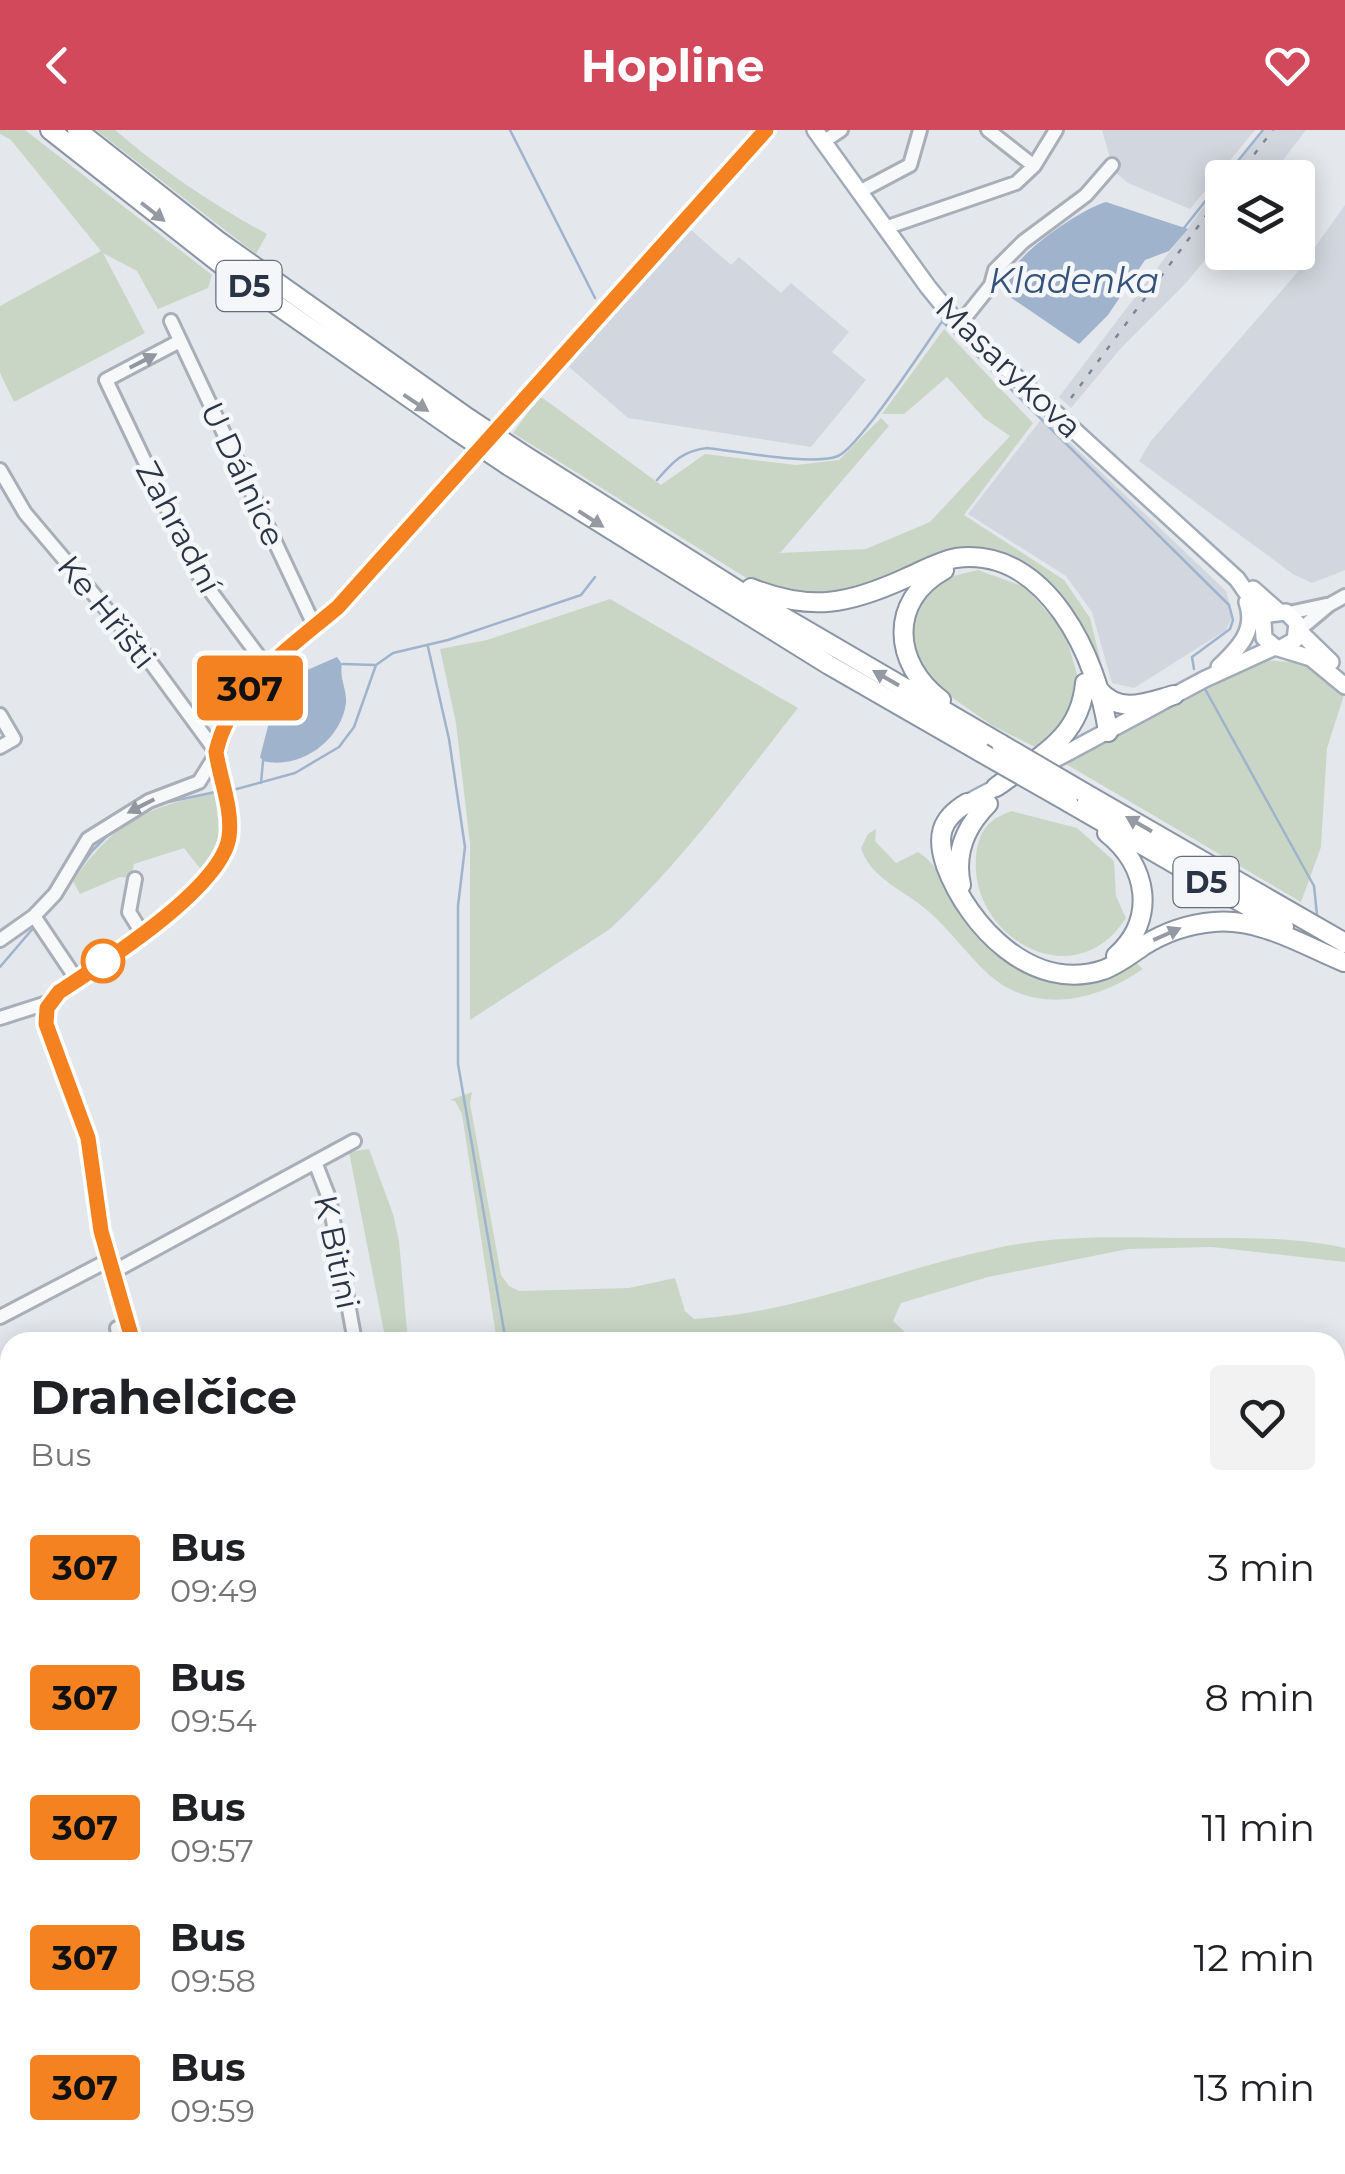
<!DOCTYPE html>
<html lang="en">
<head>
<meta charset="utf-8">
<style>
	:root { --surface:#fff; --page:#f2f2f2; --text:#202124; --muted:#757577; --accent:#d1495b }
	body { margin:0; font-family:Montserrat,sans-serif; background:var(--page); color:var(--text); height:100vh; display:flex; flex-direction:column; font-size:38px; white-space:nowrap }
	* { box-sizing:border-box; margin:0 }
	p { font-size:32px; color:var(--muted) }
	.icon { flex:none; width:55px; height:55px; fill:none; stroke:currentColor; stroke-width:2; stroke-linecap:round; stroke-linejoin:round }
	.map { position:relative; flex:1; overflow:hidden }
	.panel { position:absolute; left:0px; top:1202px; width:1345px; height:842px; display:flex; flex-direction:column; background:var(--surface); border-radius:30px 30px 0 0; box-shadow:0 5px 25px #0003 }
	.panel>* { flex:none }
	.badge { padding:0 20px; border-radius:8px; font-size:35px; line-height:65px }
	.tools { position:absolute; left:1205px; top:30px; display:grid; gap:20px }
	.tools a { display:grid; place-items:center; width:110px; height:110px; border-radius:10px; background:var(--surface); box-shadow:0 5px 25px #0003; font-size:50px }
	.map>.badge { position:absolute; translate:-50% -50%; box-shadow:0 0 0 5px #fff }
	.round { display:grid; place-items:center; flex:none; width:105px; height:105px; border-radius:10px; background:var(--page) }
	.head { display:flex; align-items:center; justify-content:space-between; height:170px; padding:0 30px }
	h1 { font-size:48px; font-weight:700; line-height:75px }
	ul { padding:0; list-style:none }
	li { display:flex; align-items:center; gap:30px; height:130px; padding:0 30px }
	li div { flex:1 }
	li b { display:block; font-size:38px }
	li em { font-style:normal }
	li .badge { min-width:110px; font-weight:700; text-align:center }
	header { display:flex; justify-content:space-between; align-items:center; height:130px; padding:0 30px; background:var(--accent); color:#fff; font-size:45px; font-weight:700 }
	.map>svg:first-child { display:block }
</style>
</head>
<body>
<header><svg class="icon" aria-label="back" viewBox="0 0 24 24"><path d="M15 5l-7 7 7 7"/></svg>Hopline<svg class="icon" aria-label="heart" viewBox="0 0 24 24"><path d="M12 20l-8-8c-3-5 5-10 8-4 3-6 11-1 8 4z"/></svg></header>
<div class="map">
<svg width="1345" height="2044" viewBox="0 0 1345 2044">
	<rect width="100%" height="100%" fill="#e4e7ec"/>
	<!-- built -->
	<path fill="#d2d6de" d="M1102 0H1255L1190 79 1128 53 1114 41Z
		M1263 0H1306L1270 47H1227Z
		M1222 53V109L1186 153 1121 218 1071 278 1059 267Z
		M1345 75V440L1312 453 1293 444 1139 331 1151 311 1296 144Z
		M691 100 731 135 739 127 781 163 791 153 849 202 832 222 866 250 811 317 628 288 568 236Z
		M1043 287 1226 461 1233 485 1226 500 1134 558 1112 553 1092 482 1066 446 968 384Z"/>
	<!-- green -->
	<path fill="#c9d6c5" d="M0 0H25L212 145 208 158 158 179 137 141 103 123 145 203 14 272 0 243V176L101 121 11 10 0 4Z
		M96 0H115C163 41 212 74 267 104L256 124Z
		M944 199 1033 293 964 385 1064 450 1090 488 1102 537 1099 544C1070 486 1061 446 993 424L847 466 810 468 756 454 513 303 540 266 661 355 705 324 796 335 839 330 881 288 889 296 780 423 866 419 930 392 1010 306 984 288 947 247 904 284H882Z
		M978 440 1025 457 1065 502 1078 548 1072 587 1037 618 993 596 924 548 908 508 919 472 945 448Z
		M610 469 798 578C738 654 682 732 610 799L470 890V714L456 593 440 519 487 510Z
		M1263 530 1302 533 1345 562 1327 618 1321 717 1301 772 1066 634Z
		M215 663 220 708 203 742 184 718 134 734 131 748 120 747 80 764 73 751C116 691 144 678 215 663Z
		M1011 681 1077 698 1114 731 1116 766 1126 788C1074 869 969 807 976 727 977 715 980 701 991 692 996 687 1005 684 1011 681Z
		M876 699 875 711 896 733 918 722C939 735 941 751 952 771 976 815 1023 856 1075 852 1094 850 1115 837 1133 830L1143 839C1095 872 1033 886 986 842 966 823 949 799 927 780 905 761 870 748 861 718L868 704Z
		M472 962 470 973 501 1145 509 1156 519 1161 629 1158 675 1148 685 1181 694 1189C798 1183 897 1139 997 1118 1057 1105 1118 1107 1179 1108 1234 1108 1291 1106 1345 1118V1132L1212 1117 1128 1119 988 1147 901 1173 893 1191 915 1212H870L838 1207 735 1212H497L462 984 455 971 450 970Z
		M369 1019 393 1084 399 1111 408 1212H386L349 1022Z"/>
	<!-- water -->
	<path fill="#9fb4cc" d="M1106 72 1188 99 1169 121 1145 130 1108 185 1079 214 1010 167 1009 145C1021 121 1079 80 1106 72Z
		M337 527 342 534C339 547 347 559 346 573 341 611 300 640 263 631L260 627 271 585 285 555 305 541Z"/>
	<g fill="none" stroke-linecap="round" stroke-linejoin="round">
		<!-- stream -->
		<path stroke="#9fb4cc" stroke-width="2.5" d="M510 0 595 168
			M1224 48 1263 0
			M1184 98 1222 50
			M942 191 1229 475 1233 490 1230 499 1192 527 1194 539
			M657 350C673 332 682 321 707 318 734 321 816 336 838 326 859 317 924 217 941 193
			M428 517 449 609 465 717 458 776V934L506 1212
			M343 534 375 535
			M1205 559 1314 756 1317 785
			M261 653 263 631
			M233 660 295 643 339 617 354 597 376 535 393 523 448 510 581 465 595 447
			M146 680 159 674 220 661
			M65 759 92 721 110 703
			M0 837 35 796
			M520 2044V2035"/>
		<defs>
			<path id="minor" d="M988 0 1034 36
				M823 12 841 0
				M859 62 910 35 920 0
				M885 98 1016 53 1034 36 1056 0
				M171 191 315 497
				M959 195 991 155 995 140 1023 112 1086 65 1112 35
				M180 211 106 250 200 447 266 536
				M0 340 25 383 146 526 217 623 199 652 149 671 88 709 55 764 34 786 0 810
				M1289 483 1326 475
				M1298 501 1329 475 1345 466
				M0 585 14 609 0 617
				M135 749 129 782 142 803
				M34 786 77 850
				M0 888 50 872
				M315 1032 329 1068 355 1212
				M113 1142 354 1011
				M0 1187 109 1130
				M117 1198 120 1212
				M0 1293 10 1300"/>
			<path id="major" d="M815 0 928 157 959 195 1237 449 1258 479 1263 491 1264 508 1275 517
				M1253 459 1278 481
				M1269 484 1286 482 1297 493 1295 510 1283 517
				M1300 502 1331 532
				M1219 537C1239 518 1257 500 1247 472
				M1033 641 1205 549 1275 517 1311 528 1345 556
				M967 673 1003 654
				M133 1212 101 1101 88 1008 46 894 47 878 59 862C103 833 221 759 229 707 234 680 220 649 217 623 230 557 291 518 338 477L766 0
				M0 1713 10 1708"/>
			<path id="highway" d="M50 0 241 150 457 301
				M77 0 217 110 468 288
				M521 323 744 464 1001 614
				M509 336 829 535 982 623
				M751 458C811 482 849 474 906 448 922 441 939 431 956 428 1047 416 1098 529 1108 602
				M1098 559C1120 585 1145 573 1174 565
				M941 570C893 534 888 471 944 440
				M996 657C1038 627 1080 609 1085 553
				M1083 662 1345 813
				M1068 672 1284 797
				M967 673C940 689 936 707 946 736 969 797 1032 863 1103 840 1117 835 1130 825 1143 816 1165 802 1188 794 1214 792 1260 788 1303 815 1344 832
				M1107 703C1148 736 1157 789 1116 826
				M961 755C954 723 965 697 988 674"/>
		</defs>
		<!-- minor casing -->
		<use href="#minor" stroke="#a9aeb7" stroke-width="18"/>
		<!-- major casing -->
		<use href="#major" stroke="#a3abb8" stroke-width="20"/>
		<!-- highway casing -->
		<use href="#highway" stroke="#8b94a3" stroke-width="22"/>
		<!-- minor -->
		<use href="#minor" stroke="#f7f8fa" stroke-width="12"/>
		<!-- major -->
		<use href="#major" stroke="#fff" stroke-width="15"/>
		<!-- highway -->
		<use href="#highway" stroke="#fff" stroke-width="18"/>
		<!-- rail -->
		<path stroke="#7d8696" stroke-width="2.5" stroke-dasharray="5 10" stroke-linecap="butt" d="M1236 48 1273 0
			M1071 268 1222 64"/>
		<defs>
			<path id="highway-bridge" d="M468 288 521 323
				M457 301 509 336
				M1001 614 1083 662
				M982 623 1068 672"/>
		</defs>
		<!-- highway-bridge casing -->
		<use href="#highway-bridge" stroke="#8b94a3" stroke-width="22" stroke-linecap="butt"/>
		<!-- highway-bridge -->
		<use href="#highway-bridge" stroke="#fff" stroke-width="18"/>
	</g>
	<!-- one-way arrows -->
	<defs><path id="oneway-solid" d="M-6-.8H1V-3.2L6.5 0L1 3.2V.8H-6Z" transform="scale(2.5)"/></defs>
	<g fill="#959aa2">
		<use href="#oneway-solid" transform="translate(153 82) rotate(38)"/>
		<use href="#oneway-solid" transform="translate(416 273) rotate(34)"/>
		<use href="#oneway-solid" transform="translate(591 389) rotate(33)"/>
		<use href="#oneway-solid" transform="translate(886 548) rotate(-150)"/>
		<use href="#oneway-solid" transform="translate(1139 694) rotate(-150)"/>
		<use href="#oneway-solid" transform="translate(1167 804) rotate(-24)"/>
	</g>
	<g fill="#9196a0">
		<use href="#oneway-solid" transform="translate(143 231) rotate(-27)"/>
		<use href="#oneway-solid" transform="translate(141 676) rotate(153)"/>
	</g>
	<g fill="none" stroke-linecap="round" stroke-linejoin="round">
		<defs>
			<path id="line" d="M133 1212 101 1101 88 1008 46 894 47 878 59 862C102 834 222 758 229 707 233 680 220 649 216 622 231 556 290 518 338 477L766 0"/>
		</defs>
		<!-- line casing -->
		<use href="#line" stroke="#fff" stroke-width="22"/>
		<!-- line -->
		<use href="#line" stroke="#f58220" stroke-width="15"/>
	</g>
	<!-- markers -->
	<circle fill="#fff" stroke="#f58220" stroke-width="5" cx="103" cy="831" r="20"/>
	<g text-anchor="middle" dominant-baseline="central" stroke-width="9" stroke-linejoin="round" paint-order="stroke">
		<!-- shield labels -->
		<g fill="#f4f6f9" stroke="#676e7b" stroke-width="2.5">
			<rect x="216.5" y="131" width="65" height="50" rx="8"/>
			<rect x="1173.5" y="727" width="65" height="50" rx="8"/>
		</g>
		<g font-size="30" font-weight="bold" fill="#2b3445">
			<text x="249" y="156">D5</text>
			<text x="1206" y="752">D5</text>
		</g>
		<!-- street labels -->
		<g font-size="32" fill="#2b3445" stroke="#f4f6f9">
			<text transform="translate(1009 237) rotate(44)">Masarykova</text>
			<text transform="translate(243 344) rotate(65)">U Dálnice</text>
			<text transform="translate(179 397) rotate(62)">Zahradní</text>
			<text transform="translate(107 482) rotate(51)">Ke Hřišti</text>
			<text transform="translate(337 1122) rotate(78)">K Bitíni</text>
		</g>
		<!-- water labels -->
		<g font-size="35" font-style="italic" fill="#34527a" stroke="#f4f6f9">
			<text x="1074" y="150">Kladenka</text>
		</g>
	</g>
</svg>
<div class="tools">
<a><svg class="icon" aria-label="layers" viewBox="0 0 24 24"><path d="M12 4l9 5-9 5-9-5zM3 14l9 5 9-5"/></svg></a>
</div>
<b class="badge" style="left:250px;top:558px;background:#f58220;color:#111">307</b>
<section class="panel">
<div class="head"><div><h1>Drahelčice</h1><p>Bus</p></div><a class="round"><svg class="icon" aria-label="heart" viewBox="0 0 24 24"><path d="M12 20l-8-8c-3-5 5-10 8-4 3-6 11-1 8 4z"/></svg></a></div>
<ul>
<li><span class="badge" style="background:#f58220;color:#111">307</span><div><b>Bus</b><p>09:49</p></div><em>3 min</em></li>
<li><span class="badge" style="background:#f58220;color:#111">307</span><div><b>Bus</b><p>09:54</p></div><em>8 min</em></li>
<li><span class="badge" style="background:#f58220;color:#111">307</span><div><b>Bus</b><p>09:57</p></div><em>11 min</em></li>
<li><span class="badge" style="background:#f58220;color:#111">307</span><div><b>Bus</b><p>09:58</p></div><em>12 min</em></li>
<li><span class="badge" style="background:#f58220;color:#111">307</span><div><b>Bus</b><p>09:59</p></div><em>13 min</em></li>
</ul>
</section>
</div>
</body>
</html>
